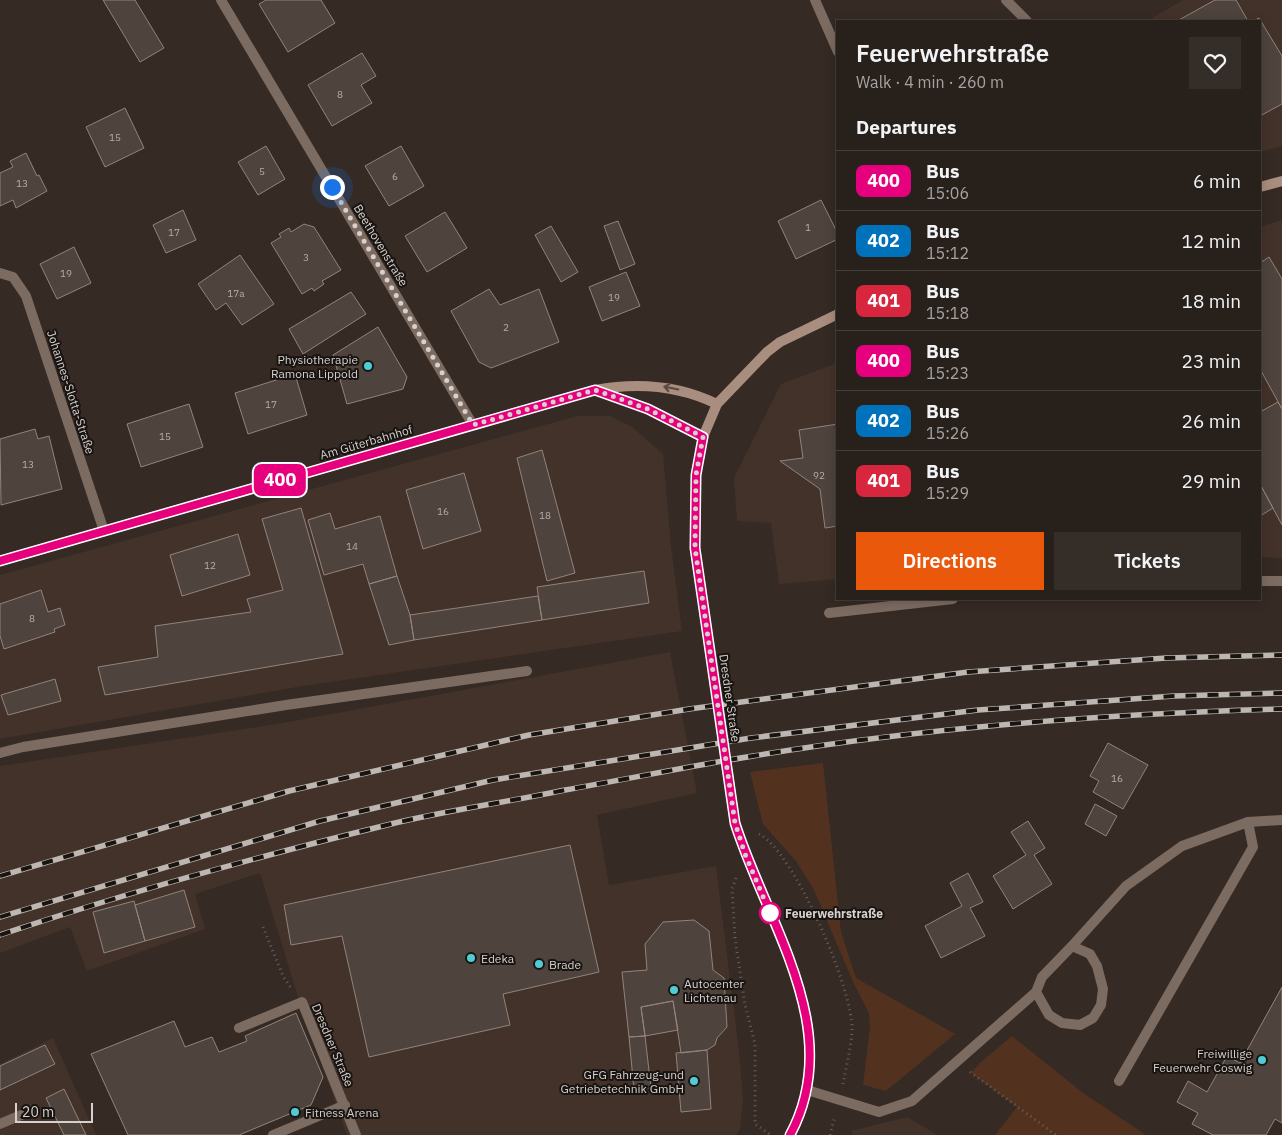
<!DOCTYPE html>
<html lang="en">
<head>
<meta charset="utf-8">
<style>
	:root { --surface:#28201b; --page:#342d28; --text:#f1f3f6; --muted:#a5a3a3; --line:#443e3a; --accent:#ea580c }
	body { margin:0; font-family:"IBM Plex Sans",sans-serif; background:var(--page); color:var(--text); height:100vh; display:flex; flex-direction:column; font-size:19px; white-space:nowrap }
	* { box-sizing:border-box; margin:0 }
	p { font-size:16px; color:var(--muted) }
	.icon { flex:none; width:28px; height:28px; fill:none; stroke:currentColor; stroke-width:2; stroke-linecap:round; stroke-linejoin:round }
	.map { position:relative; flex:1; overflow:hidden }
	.details { position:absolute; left:836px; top:20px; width:425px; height:580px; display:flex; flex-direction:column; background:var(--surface); border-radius:0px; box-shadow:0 2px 12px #0003,0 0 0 1px var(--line) }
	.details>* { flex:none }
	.badge { padding:0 10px; border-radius:8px; font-size:18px; line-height:32px }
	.scale { position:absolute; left:15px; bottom:12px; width:78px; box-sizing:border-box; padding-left:5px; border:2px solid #d7d0cc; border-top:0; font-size:14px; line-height:18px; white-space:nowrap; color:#d7d0cc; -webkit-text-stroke:4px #181411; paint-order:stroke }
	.you { position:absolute; width:25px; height:25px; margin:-12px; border:4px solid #fff; border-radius:50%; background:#1a73e8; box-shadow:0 0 0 8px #1a73e833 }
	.map>.badge { position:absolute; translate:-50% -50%; box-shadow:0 0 0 2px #fff }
	h2 { padding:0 20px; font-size:19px; line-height:45px }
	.round { display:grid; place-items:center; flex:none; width:52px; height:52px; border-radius:0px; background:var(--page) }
	.summary { display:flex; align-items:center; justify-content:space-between; height:85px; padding:0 20px }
	h1 { font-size:24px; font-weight:600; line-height:38px }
	.primary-button { display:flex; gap:10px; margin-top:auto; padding:10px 20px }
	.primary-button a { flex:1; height:58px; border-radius:0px; background:var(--accent); color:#fff; font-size:20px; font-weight:600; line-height:58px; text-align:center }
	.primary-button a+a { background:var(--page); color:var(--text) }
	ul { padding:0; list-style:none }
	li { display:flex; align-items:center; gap:15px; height:60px; padding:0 20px; border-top:1px solid var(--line) }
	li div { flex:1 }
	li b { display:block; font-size:19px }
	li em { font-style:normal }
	li .badge { min-width:55px; font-weight:700; text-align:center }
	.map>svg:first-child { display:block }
</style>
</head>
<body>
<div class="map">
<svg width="1282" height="1135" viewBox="0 0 1282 1135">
	<rect width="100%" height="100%" fill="#352a24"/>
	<!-- built -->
	<path fill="#433229" d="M1183 0H1282V146L1260 152V21H1147Z
		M1282 220V558L1260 557V227Z
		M837 363V579L779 584 771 523 737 521 734 478 781 384Z
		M577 416H610L632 427 663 454 671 546 682 631 303 686 0 739V575Z
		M670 652 697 793 597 815 609 885 716 866 739 1051 743 1098 740 1129 736 1135H347L302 1010 260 873 195 894 205 929 87 971 70 927 0 953V766L277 724Z
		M53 1038 96 1135H0V1064Z
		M907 1117 938 1135H853L851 1131Z"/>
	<!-- green -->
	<path fill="#52321f" d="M823 763 841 932 856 978 955 1034 886 1091 863 1085 870 1027 869 1013 854 984 814 890 796 861 763 824 750 772Z
		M1012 1036 1083 1093 1146 1135H995L1017 1107 971 1073 981 1062Z"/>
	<!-- building -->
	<path fill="#4f433d" stroke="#91847d" d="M103 0H135L164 48 140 62Z
		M266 0H321L335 23 288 52 259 4Z
		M1215 0H1236L1248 21H1177Z
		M1259 18 1282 56V104L1260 116V21H1253Z
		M362 53 376 76 361 85 372 103 332 126 308 85Z
		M125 108 144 148 105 167 86 127Z
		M266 146 285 179 258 195 238 162Z
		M401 146 424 186 389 206 365 166Z
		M26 153 37 176 39 175 47 191 16 208 13 200 0 206V173L13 167 10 161Z
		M821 200 838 234V239L796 259 778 221Z
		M183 210 196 240 166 253 153 225Z
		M445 212 467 248 427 272 405 236Z
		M618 221 635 264 620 270 604 226Z
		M304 224 314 227 341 270 322 281 324 284 314 291 312 288 302 294 271 243 281 237 279 234 289 228 291 232Z
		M551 226 578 272 561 282 535 235Z
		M74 247 91 283 57 299 40 264Z
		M240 255 274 304 242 325 226 303 216 310 198 284Z
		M1269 257 1282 279V409L1260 369V263Z
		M626 272 640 306 602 321 589 287Z
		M489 289 500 305 539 289 559 342 491 368 479 362 451 311Z
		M351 292 366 314 303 354 289 329Z
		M378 327 407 377 403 389 347 404 333 355Z
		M295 374 307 415 248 434 235 393Z
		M1278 402 1282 409V525L1260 484V412Z
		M189 404 203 447 141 467 127 424Z
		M838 424V526L825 528 820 489 780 461 803 458 799 430Z
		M35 429 38 439 49 436 62 489 1 505 0 439Z
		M542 450 575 573 547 581 517 458Z
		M464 473 481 531 423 549 406 490Z
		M1260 484 1273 508 1260 516Z
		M301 508 343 654 105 695 98 667 158 657 155 626 251 612 247 599 283 590 262 519Z
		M330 513 335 529 380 516 397 576 369 584 363 564 324 575 308 520Z
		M238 534 250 575 182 596 170 555Z
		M644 571 649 603 542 620 537 587Z
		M397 576 410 615 414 640 389 645 369 584Z
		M41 590 48 612 60 608 65 625 54 629 55 632 4 649 0 636V604Z
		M538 596 542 620 414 640 410 615Z
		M55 679 61 701 8 715 1 695Z
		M1108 743 1148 765 1123 809 1093 792 1099 781 1090 776Z
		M1095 804 1117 816 1106 836 1085 824Z
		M1028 821 1045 848 1034 855 1052 884 1013 909 993 876 1026 855 1011 832Z
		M570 845 599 972 503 994 510 1025 369 1057 342 936 291 945 284 905Z
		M968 873 983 902 970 908 985 936 941 958 925 926 962 906 950 883Z
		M184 890 195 927 145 941 135 905Z
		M134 901 145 941 104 953 93 912Z
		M694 920 709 931 713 970 724 978 727 1027 717 1038 715 1045 707 1050 681 1053 673 1001 641 1007 645 1036 629 1037 622 972 647 970 645 944 663 922Z
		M1282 987V1123L1275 1119 1266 1135H1213L1192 1124 1198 1113 1177 1102 1188 1081 1207 1092 1227 1056 1240 1063Z
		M673 1001 678 1030 645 1036 641 1007Z
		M296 1013 323 1077 311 1105 239 1135H128L91 1054 174 1021 185 1047 212 1037 219 1052 247 1041 245 1036Z
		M645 1036 651 1088 634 1090 629 1037Z
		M45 1045 55 1064 0 1090V1066Z
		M707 1050 711 1109 681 1112 676 1053Z
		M64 1089 86 1135H64L46 1098Z"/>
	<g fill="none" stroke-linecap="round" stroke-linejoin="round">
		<!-- path -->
		<path stroke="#695f5a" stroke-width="3" stroke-dasharray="1 4" stroke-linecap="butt" d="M759 834C794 851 854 991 852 1031 851 1048 846 1067 843 1084
			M736 878 732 889 735 938 745 1005 755 1044V1124L771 1135
			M263 927 283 976 291 988
			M970 1072 1056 1135
			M830 1135 835 1116"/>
		<!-- lane -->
		<path stroke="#7c6b61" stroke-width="10" d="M1006 0 1027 21
			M1260 581H1282
			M829 613 953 599
			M0 753 23 747 286 705 527 671
			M239 1028 302 1002 356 1135
			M1119 1081 1253 847 1248 822
			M0 1124 33 1110
			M273 1135 345 1105"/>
		<!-- street -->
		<path stroke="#7c6b61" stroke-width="10" d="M221 0 473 425
			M815 0 838 52
			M0 273 13 277 26 296 104 531
			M1072 946 1126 886 1182 846 1248 822 1282 820
			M807 1090 879 1112 912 1101 1036 992 1049 1015 1062 1023 1080 1025 1093 1018 1101 1005 1103 989 1097 966 1090 954 1072 946 1042 977 1036 992"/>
		<!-- secondary -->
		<path stroke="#a98d7e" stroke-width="10" d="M1260 187 1282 181
			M597 390 648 409 703 437
			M0 561 595 390C638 382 678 385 717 404
			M790 1135C847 1030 766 922 735 823L695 548 696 475 703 437 717 404 767 352 780 342 838 314"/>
		<defs>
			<path id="rail" d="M0 876 289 791 529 735 689 709 968 672 1166 658 1282 655
				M0 917 320 821 493 780 751 738 978 710 1174 696 1282 693
				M0 935C128 892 260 856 391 824 449 810 508 802 565 790 628 779 690 766 753 756 927 727 1105 714 1282 709"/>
		</defs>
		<!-- rail casing -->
		<use href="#rail" stroke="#bdb6b1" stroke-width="5.5"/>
		<!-- rail -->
		<use href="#rail" stroke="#181411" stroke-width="4" stroke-dasharray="11" stroke-linecap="butt"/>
	</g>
	<!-- one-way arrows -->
	<defs><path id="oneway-shaft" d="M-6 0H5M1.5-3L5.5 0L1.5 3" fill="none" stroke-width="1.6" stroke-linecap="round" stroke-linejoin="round" transform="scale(1.25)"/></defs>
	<use stroke="#594a42" href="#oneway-shaft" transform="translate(671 388) rotate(-168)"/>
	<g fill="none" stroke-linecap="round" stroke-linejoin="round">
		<defs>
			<path id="line" d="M0 561 595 390 648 409 703 437 696 475 695 548 735 823C766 922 847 1030 790 1135"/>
		</defs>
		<!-- line casing -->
		<use href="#line" stroke="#fff" stroke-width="11"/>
		<!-- line -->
		<use href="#line" stroke="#e6007e" stroke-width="8"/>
		<!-- walk -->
		<path stroke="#d7d0cc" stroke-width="5" stroke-dasharray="0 9" d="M332 187 473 425 595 390 648 409 703 437 696 475 695 548 735 823 745 854 770 913"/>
	</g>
	<!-- markers -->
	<g fill="#51ccd4" stroke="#181411" stroke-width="2">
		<circle cx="368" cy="366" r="5"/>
		<circle cx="471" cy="958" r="5"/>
		<circle cx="539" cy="964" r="5"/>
		<circle cx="674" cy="990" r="5"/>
		<circle cx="1262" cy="1060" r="5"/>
		<circle cx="694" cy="1081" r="5"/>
		<circle cx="295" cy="1112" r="5"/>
	</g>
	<circle fill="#fff" stroke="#e6007e" stroke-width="2.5" cx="770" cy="913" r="10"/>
	<g text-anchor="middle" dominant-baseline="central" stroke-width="4" stroke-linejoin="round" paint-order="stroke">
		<!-- number labels -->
		<g font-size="10" fill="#b5ada8">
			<text x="340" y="94">8</text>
			<text x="115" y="137">15</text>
			<text x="262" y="171">5</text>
			<text x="395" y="176">6</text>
			<text x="22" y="183">13</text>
			<text x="808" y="227">1</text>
			<text x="174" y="232">17</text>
			<text x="306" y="257">3</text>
			<text x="66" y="273">19</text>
			<text x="236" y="293">17a</text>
			<text x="614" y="297">19</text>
			<text x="506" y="327">2</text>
			<text x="271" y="404">17</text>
			<text x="165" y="436">15</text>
			<text x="28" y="464">13</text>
			<text x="819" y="475">92</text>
			<text x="443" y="511">16</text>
			<text x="545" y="515">18</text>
			<text x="352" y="546">14</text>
			<text x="210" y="565">12</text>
			<text x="32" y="618">8</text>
			<text x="1117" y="778">16</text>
		</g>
		<!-- street labels -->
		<g font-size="12" fill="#d7d0cc" stroke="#181411">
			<text transform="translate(381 245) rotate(59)">Beethovenstraße</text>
			<text transform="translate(71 392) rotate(72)">Johannes-Slotta-Straße</text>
			<text transform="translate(366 442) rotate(-16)">Am Güterbahnhof</text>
			<text transform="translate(730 698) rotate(82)">Dresdner Straße</text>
			<text transform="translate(333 1045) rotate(67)">Dresdner Straße</text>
		</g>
		<!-- poi labels -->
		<g font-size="12" fill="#d7d0cc" stroke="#181411" text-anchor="start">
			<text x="358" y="359" text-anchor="end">Physiotherapie<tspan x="358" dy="14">Ramona Lippold</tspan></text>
			<text x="481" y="958">Edeka</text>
			<text x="549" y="964">Brade</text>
			<text x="684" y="983">Autocenter<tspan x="684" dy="14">Lichtenau</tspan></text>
			<text x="1252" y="1053" text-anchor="end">Freiwillige<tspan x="1252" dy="14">Feuerwehr Coswig</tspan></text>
			<text x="684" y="1074" text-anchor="end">GFG Fahrzeug-und<tspan x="684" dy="14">Getriebetechnik GmbH</tspan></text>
			<text x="305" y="1112">Fitness Arena</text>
		</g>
		<!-- stop labels -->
		<g font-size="12" font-weight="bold" fill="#d7d0cc" stroke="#181411" text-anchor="start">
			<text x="785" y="913">Feuerwehrstraße</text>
		</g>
	</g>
</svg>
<div class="scale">20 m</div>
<div class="you" style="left:332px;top:187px"></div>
<b class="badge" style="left:280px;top:480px;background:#e6007e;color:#fff">400</b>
<section class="details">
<div class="summary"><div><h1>Feuerwehrstraße</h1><p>Walk · 4 min · 260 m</p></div><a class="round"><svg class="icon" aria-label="heart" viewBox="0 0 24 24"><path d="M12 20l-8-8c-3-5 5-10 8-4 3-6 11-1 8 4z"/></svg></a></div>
<h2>Departures</h2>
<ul>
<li><span class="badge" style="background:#e6007e;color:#fff">400</span><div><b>Bus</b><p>15:06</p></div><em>6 min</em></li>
<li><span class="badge" style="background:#0072bc;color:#fff">402</span><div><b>Bus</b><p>15:12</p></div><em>12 min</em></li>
<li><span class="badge" style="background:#d7263d;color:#fff">401</span><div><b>Bus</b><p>15:18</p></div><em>18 min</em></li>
<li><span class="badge" style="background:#e6007e;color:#fff">400</span><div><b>Bus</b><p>15:23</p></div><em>23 min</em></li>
<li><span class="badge" style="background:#0072bc;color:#fff">402</span><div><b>Bus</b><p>15:26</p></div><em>26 min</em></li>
<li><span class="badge" style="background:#d7263d;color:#fff">401</span><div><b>Bus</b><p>15:29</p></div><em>29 min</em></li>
</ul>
<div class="primary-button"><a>Directions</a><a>Tickets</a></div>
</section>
</div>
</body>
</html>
